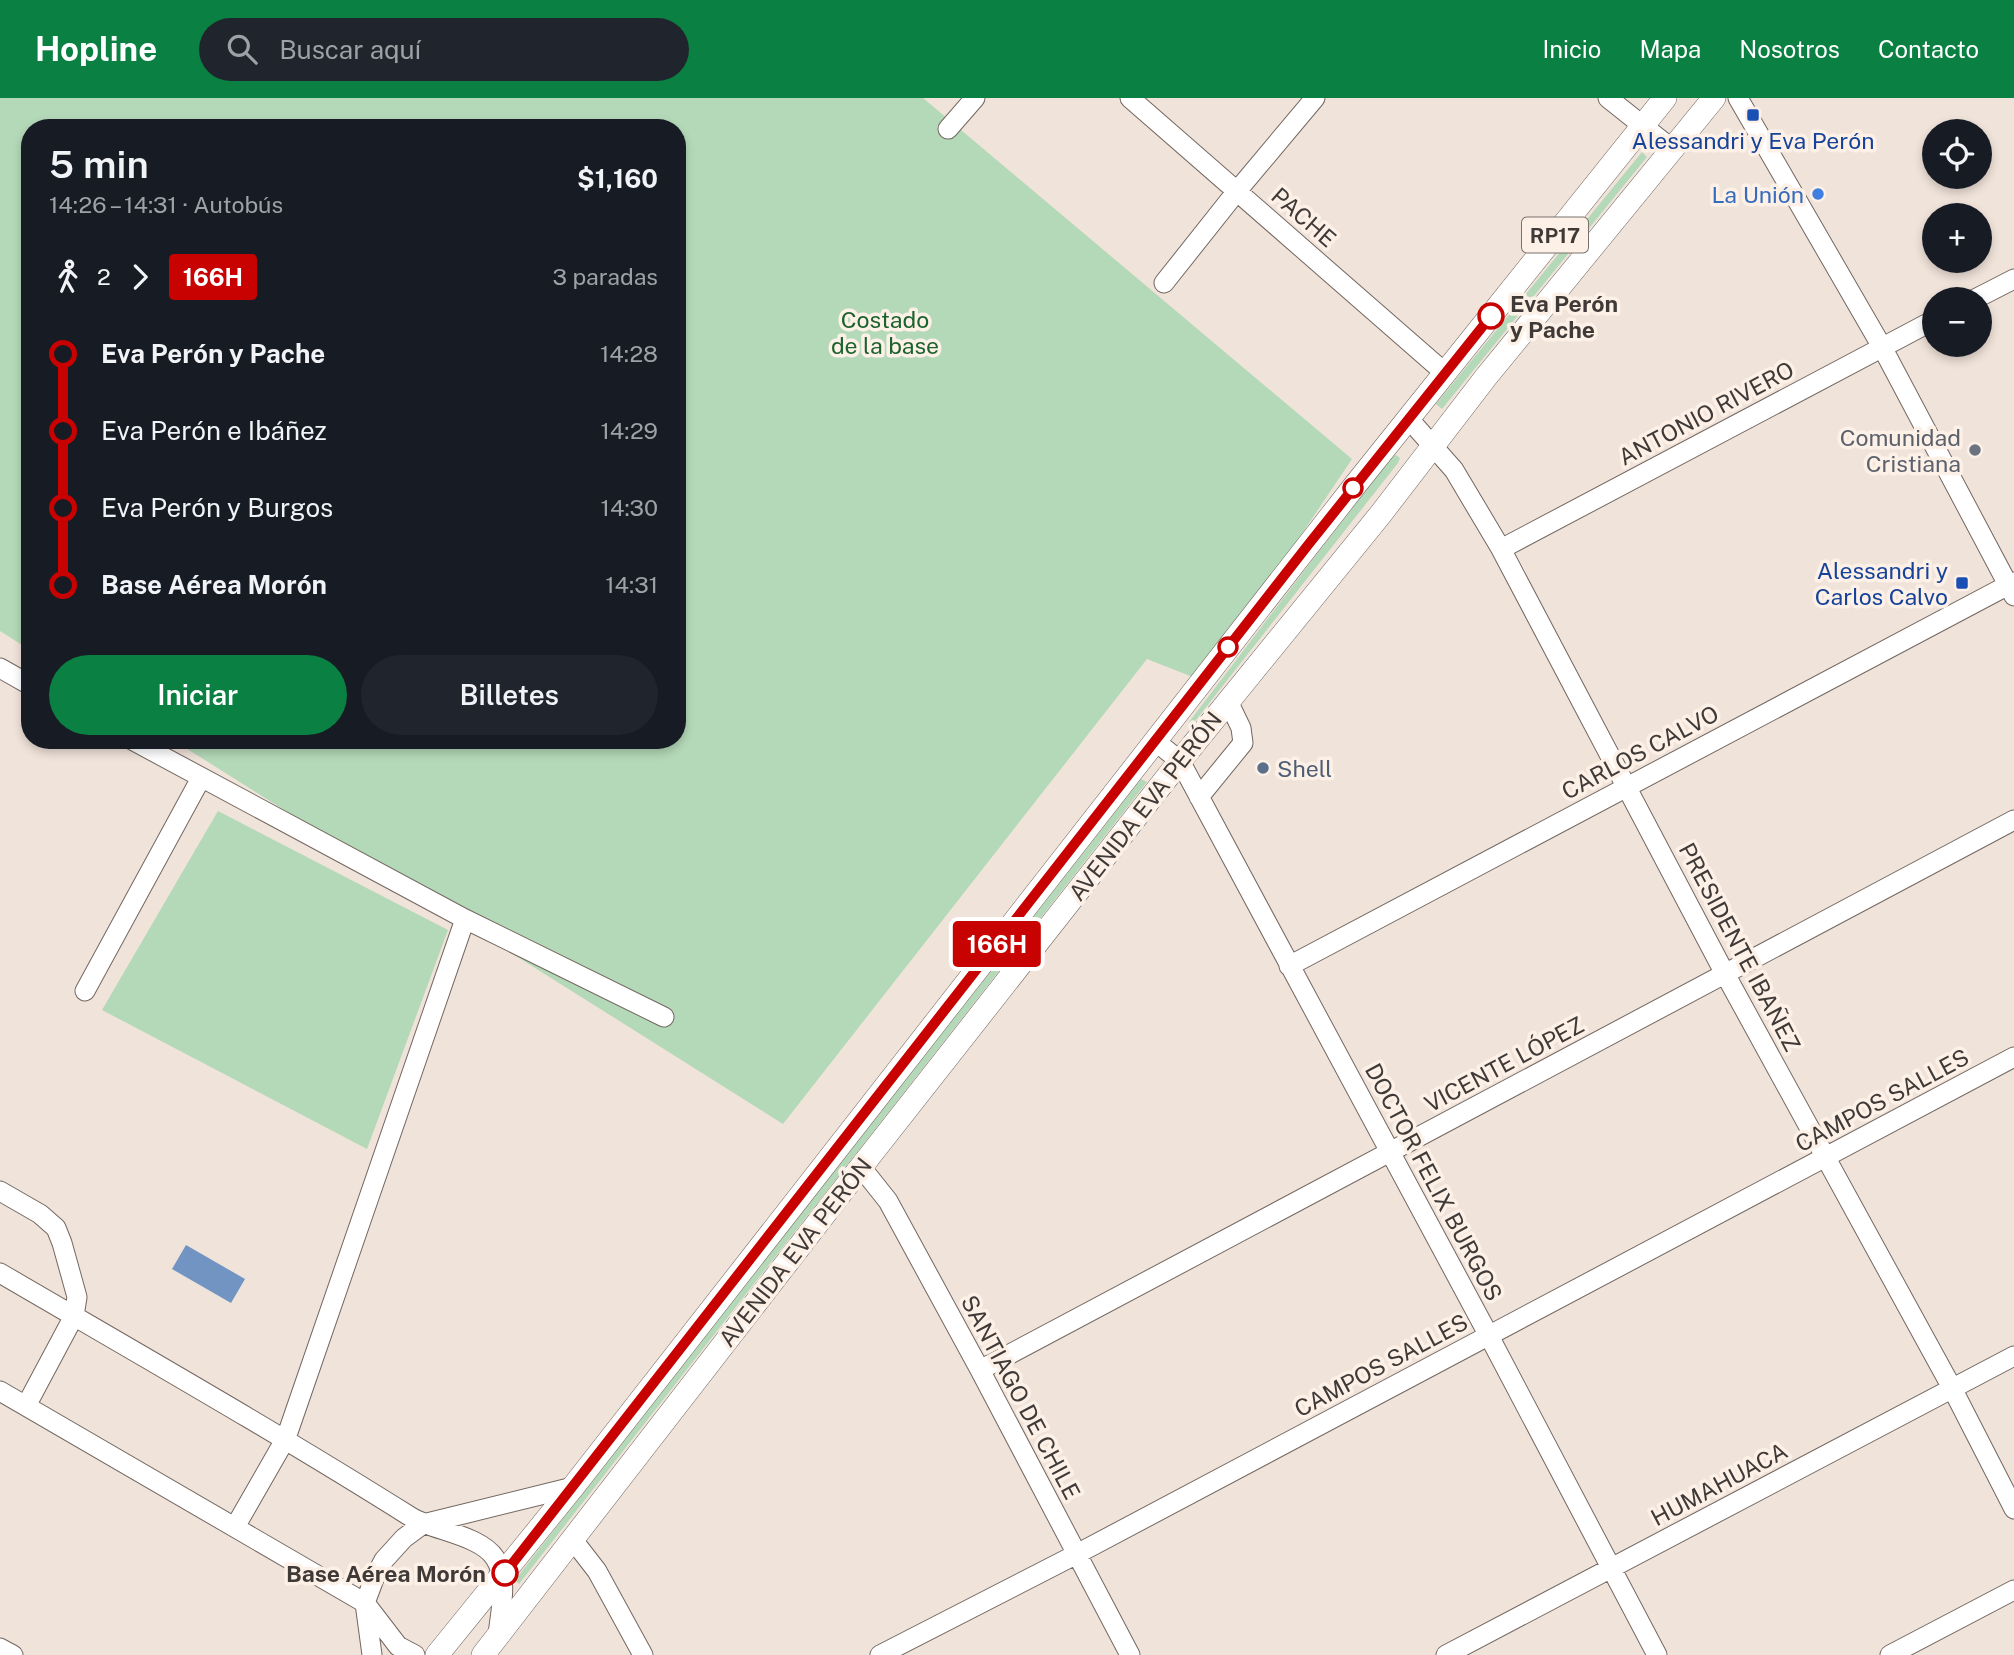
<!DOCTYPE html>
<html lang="es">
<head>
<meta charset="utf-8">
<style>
	:root { --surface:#171b24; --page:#20242c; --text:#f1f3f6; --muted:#9ea1a6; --accent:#0b8043 }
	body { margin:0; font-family:"Public Sans",sans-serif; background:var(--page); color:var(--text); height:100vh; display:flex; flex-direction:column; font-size:26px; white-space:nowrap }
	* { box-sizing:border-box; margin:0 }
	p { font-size:23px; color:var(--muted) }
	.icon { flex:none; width:38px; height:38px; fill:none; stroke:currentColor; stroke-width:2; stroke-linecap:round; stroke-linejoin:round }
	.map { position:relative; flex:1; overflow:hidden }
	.panel { position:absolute; left:21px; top:21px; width:665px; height:630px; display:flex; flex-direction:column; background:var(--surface); border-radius:28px; box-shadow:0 4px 10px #0003 }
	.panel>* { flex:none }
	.badge { padding:0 14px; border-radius:5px; font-size:24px; line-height:46px }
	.tools { position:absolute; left:1922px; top:21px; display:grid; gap:14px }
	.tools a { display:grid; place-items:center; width:70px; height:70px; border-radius:50%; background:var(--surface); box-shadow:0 4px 10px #0003; font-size:35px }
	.map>.badge { position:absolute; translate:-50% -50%; box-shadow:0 0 0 4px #fff }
	.legs { display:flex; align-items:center; gap:10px; height:77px; padding:0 28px; font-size:23px }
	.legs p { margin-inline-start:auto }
	.summary { display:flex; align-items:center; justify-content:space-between; height:119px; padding:0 28px }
	h1 { font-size:38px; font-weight:600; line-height:52px }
	.button { display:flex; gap:14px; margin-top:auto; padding:14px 28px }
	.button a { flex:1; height:80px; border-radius:42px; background:var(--accent); color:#fff; font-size:28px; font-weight:600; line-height:80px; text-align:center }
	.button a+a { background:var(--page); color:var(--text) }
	ul { padding:0 28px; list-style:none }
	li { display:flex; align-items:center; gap:24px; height:77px; font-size:26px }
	li i { display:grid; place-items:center; width:10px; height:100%; margin:0 9px; background:currentColor }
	li i::after { content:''; width:18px; height:18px; margin:-9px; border:5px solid; border-radius:50%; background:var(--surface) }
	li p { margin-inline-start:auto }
	li:first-child i { background:linear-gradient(#0000 50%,currentColor 0) }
	li:last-child i { background:linear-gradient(currentColor 50%,#0000 0) }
	header { display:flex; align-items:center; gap:42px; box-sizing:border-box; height:98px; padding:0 35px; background:var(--accent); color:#fff }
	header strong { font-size:33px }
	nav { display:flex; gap:38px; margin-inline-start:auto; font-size:24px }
	.search { width:490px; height:63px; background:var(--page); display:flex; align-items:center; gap:18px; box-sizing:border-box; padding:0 24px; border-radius:38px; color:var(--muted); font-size:26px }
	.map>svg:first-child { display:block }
</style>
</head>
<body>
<header>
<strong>Hopline</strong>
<div class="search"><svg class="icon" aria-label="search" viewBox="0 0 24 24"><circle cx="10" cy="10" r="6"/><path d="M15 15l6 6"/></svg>Buscar aquí</div>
<nav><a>Inicio</a><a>Mapa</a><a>Nosotros</a><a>Contacto</a></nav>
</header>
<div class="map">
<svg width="2014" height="1557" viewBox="0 0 2014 1557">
	<rect width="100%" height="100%" fill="#f0e3da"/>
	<!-- green -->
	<path fill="#b4d9b8" d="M0 0H923L1352 361 1203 583 1147 561 783 1026 173 642H677V30H30V552L0 533Z
		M1642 54 1647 59 1442 311 1436 306Z
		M1396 357 1400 360 1398 365 1192 627 1189 624 1391 359Z
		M1141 681 1147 684 519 1486 515 1482Z
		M218 713 448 832 367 1051 102 912Z"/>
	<!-- water -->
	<path fill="#7194c2" d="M186 1147 245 1181 231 1205 172 1171Z"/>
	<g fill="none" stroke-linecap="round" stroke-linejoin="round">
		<defs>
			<path id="minor" d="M1130 0 1445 275
				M1608 0 1672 51
				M1738 0 1882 249 2014 498
				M948 31 975 0
				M1164 185 1237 93 1315 0
				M1975 201 2014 181
				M1408 320 1454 372 1501 451 1724 874 1952 1290 2014 1411
				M1501 451 1934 222
				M0 570 30 587
				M132 642 465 821 664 919
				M1155 643 1180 663 1489 1238 1657 1557
				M1199 699 1243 645 1241 630 1228 603
				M1289 868 2014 484
				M85 893 201 680
				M861 1069 888 1103 980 1272 1130 1557
				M0 1093 40 1116 56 1130 62 1145 77 1199 74 1218 26 1308
				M0 1175C137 1255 276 1334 411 1419 434 1433 480 1437 495 1460 509 1481 500 1514 498 1538
				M980 1272C1325 1090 1668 904 2014 722
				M0 1293 365 1505 398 1548 415 1557
				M235 1429 286 1340 465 821
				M573 1442 597 1473 643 1557
				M0 1550 13 1557
				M372 1557 365 1505 374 1481 384 1462 404 1440 423 1426 573 1389
				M880 1557 1075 1457 2014 959
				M1446 1557 2014 1258
				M1890 1557 2014 1492"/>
			<path id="major" d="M437 1557 573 1389 1356 386 1665 0
				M483 1557 861 1069 1180 663 1380 417 1486 279 1714 0"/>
		</defs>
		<!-- minor casing -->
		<use href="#minor" stroke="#736760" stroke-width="21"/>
		<!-- major casing -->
		<use href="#major" stroke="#736760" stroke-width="24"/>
		<!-- minor -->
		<use href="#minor" stroke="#fff" stroke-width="19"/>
		<!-- major -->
		<use href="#major" stroke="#fff" stroke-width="23"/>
	</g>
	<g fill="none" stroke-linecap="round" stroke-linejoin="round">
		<defs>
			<path id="line-1" d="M505 1475 1308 447 1491 218"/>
		</defs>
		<!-- line-1 casing -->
		<use href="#line-1" stroke="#fff" stroke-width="16"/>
		<!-- line-1 -->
		<use href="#line-1" stroke="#c70201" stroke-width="10"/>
	</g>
	<!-- markers -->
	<g fill="#1a4fb4" stroke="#fdf0e7" stroke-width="2.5">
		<rect x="1746" y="10" width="14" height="14" rx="3.5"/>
		<rect x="1955" y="478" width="14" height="14" rx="3.5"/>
	</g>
	<circle fill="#3f7fe0" stroke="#fdf0e7" stroke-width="2.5" cx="1818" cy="96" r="7"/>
	<g fill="#fff" stroke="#c70201" stroke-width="3.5">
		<circle cx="1491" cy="218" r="12"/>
		<circle cx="1353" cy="390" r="9"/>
		<circle cx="1228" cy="549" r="9"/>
		<circle cx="505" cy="1475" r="12"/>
	</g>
	<circle fill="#6b7280" stroke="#fdf0e7" stroke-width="2.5" cx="1975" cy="352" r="7"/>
	<circle fill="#5c6f8a" stroke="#fdf0e7" stroke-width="2.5" cx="1263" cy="670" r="7"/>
	<g text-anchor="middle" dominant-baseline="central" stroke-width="7" stroke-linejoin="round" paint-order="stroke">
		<!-- shield labels -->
		<rect fill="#fdf0e7" stroke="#78716c" stroke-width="2" x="1522" y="119.5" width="66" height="35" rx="5"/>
		<g font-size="21" font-weight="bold" fill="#3f3a37">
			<text x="1555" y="137">RP17</text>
		</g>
		<!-- transit labels -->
		<g font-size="23" fill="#164399" stroke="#fdf0e7">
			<text x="1753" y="42">Alessandri y Eva Perón</text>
			<text x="1948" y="472" text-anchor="end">Alessandri y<tspan x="1948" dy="26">Carlos Calvo</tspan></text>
		</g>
		<!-- shop labels -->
		<g font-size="23" fill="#366cbe" stroke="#fdf0e7" text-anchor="end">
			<text x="1804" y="96">La Unión</text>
		</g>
		<!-- street labels -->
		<g font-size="23" fill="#3f3a37" stroke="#fdf0e7">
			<text transform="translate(1304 119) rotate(41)">PACHE</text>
			<text transform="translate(1706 315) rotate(-28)">ANTONIO RIVERO</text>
			<text transform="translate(1640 654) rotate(-28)">CARLOS CALVO</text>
			<text transform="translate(1145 708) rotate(-52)">AVENIDA EVA PERÓN</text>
			<text transform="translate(1740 849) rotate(62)">PRESIDENTE IBAÑEZ</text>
			<text transform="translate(1504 966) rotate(-28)">VICENTE LÓPEZ</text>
			<text transform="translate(1882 1002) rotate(-28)">CAMPOS SALLES</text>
			<text transform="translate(1434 1084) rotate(62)">DOCTOR FELIX BURGOS</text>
			<text transform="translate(795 1154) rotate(-52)">AVENIDA EVA PERÓN</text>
			<text transform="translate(1381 1267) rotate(-28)">CAMPOS SALLES</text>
			<text transform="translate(1021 1299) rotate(62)">SANTIAGO DE CHILE</text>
			<text transform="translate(1719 1386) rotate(-28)">HUMAHUACA</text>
		</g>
		<!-- stop labels -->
		<g font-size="23" font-weight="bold" fill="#3f3a37" stroke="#fdf0e7" text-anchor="start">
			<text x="1510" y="205">Eva Perón<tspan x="1510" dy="26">y Pache</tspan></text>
			<text x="486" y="1475" text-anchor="end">Base Aérea Morón</text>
		</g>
		<!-- park labels -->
		<g font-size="23" fill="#1b632e" stroke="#fdf0e7">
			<text x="885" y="221">Costado<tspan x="885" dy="26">de la base</tspan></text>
		</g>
		<!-- worship labels -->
		<g font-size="23" fill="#5b616d" stroke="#fdf0e7" text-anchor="end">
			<text x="1961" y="339">Comunidad<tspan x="1961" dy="26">Cristiana</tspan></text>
		</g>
		<!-- service labels -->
		<g font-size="23" fill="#4e5e75" stroke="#fdf0e7" text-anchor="start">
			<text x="1277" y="670">Shell</text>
		</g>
	</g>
</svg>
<div class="tools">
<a><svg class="icon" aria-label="locate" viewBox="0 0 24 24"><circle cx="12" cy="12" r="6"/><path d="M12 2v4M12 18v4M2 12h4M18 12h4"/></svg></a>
<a>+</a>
<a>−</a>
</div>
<b class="badge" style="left:997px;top:846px;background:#c70201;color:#fff">166H</b>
<section class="panel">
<div class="summary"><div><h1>5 min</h1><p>14:26 – 14:31 · Autobús</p></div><b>$1,160</b></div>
<div class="legs"><svg class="icon" aria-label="walk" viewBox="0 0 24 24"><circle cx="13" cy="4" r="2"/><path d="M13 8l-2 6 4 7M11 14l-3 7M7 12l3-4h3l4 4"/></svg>2<svg class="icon" aria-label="forward" viewBox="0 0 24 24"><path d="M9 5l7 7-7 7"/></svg><b class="badge" style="background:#c70201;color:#fff">166H</b><p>3 paradas</p></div>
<ul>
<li><i style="color:#c70201"></i><b>Eva Perón y Pache</b><p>14:28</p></li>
<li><i style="color:#c70201"></i><span>Eva Perón e Ibáñez</span><p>14:29</p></li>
<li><i style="color:#c70201"></i><span>Eva Perón y Burgos</span><p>14:30</p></li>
<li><i style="color:#c70201"></i><b>Base Aérea Morón</b><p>14:31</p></li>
</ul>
<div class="button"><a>Iniciar</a><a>Billetes</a></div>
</section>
</div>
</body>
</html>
